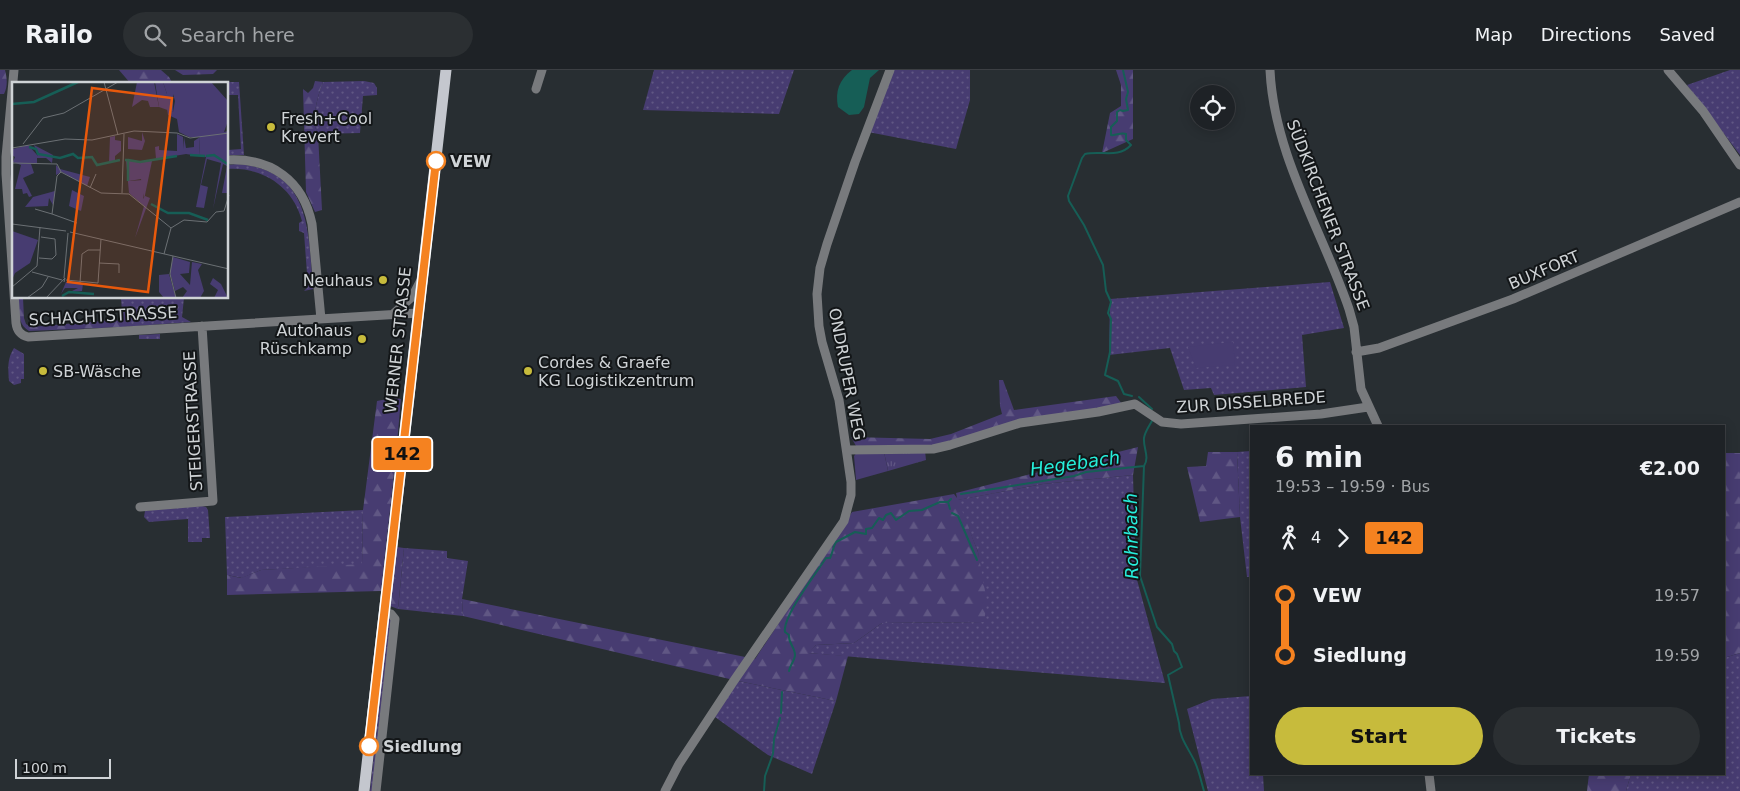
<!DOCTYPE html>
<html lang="en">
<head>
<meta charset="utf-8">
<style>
	:root { --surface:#1e2226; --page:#2b2f32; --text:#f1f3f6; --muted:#a1a4a7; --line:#3c3f43; --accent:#c7bb3c }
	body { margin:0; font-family:"DejaVu Sans",sans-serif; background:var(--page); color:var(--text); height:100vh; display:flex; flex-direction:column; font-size:19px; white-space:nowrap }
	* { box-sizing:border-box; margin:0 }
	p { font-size:16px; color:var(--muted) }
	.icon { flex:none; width:28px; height:28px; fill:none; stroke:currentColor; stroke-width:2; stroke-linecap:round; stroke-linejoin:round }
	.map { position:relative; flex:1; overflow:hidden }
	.panel { position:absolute; left:1250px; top:355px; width:475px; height:350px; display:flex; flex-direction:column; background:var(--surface); border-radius:0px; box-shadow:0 2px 12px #0003,0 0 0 1px var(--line) }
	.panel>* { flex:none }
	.badge { padding:0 10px; border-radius:4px; font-size:18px; line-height:32px }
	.fabs { position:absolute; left:1190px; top:15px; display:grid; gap:10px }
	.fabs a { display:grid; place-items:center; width:45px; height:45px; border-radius:50%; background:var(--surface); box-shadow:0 2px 12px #0003,0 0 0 1px var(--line); font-size:25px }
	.scale { position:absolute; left:15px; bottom:12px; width:96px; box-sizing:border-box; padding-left:5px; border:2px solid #cfd3d6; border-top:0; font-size:14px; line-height:18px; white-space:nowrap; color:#cfd3d6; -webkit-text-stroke:4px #131618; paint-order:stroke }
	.map>.badge { position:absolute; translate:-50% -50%; box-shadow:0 0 0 2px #fff }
	.legs { display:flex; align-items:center; gap:8px; height:55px; padding:0 25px; font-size:16px }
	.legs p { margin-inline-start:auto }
	.headline { display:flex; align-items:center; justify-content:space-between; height:85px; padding:0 25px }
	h1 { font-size:28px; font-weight:700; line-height:38px }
	.cta { display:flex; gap:10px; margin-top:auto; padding:10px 25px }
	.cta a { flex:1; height:58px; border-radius:30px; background:var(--accent); color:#111; font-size:20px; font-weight:700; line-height:58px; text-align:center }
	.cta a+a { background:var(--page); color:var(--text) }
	ul { padding:0 25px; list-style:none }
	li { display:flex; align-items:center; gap:18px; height:60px; font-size:19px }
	li i { display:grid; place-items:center; width:8px; height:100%; margin:0 6px; background:currentColor }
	li i::after { content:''; width:12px; height:12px; margin:-6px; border:4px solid; border-radius:50%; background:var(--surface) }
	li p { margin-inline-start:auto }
	li:first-child i { background:linear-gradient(#0000 50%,currentColor 0) }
	li:last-child i { background:linear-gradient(currentColor 50%,#0000 0) }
	header { display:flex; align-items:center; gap:30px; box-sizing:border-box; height:70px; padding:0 25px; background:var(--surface); border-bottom:1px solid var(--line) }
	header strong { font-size:24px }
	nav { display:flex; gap:28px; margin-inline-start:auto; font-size:18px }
	.search { width:350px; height:45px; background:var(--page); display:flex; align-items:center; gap:12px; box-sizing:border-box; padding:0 18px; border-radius:28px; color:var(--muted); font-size:19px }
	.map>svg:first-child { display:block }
</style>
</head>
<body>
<header>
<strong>Railo</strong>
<div class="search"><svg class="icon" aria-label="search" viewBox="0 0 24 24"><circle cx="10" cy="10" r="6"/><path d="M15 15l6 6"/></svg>Search here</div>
<nav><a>Map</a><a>Directions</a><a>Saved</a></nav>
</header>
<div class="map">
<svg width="1740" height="721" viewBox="0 0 1740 721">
	<defs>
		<pattern id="grass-dots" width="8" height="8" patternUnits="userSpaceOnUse" patternTransform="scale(1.25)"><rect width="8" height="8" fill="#473c71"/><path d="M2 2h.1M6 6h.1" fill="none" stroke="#605784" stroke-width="1.8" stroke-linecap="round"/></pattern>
		<pattern id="forest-firs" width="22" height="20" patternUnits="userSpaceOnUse" patternTransform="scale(1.25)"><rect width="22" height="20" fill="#473c71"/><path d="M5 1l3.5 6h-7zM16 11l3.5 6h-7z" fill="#605784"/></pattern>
		<pattern id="park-tufts" width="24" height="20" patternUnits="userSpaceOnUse" patternTransform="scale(1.25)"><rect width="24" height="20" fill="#473c71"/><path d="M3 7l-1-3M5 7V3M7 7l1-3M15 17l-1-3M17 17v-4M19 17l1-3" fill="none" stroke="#605784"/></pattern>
	</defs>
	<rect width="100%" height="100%" fill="#282e32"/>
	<!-- grass -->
	<path fill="url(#grass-dots)" d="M654 0H794L779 44 643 40Z
		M894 0H970V30L956 79 868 62Z
		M1730 0H1740V85L1687 15Z
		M364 11 374 13 377 18V25L363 26 360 63 318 64C310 51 318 25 323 12Z
		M200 12H239L244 85H228V80L241 79 238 25H228V14H200Z
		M237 94C312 100 308 161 313 219L304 221 308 217 304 163 299 161V153L302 151C293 116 262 97 228 99V95Z
		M1330 212 1344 258 1302 265 1306 317 1214 325 1211 318 1184 320 1170 278 1109 285 1110 229Z
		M121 228H184L182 247 191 252 123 257Z
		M160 264V269H139V265Z
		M14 278 24 284V309H21V313L14 315 9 311C8 299 7 289 14 278Z
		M1251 381V507H1247L1240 447 1237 382Z
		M1133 405 1136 506 1165 613 807 583 816 575 854 573 882 553 984 552 978 482 957 430 1043 414Z
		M202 436 206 437 208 440 210 468H202V472H188V449L149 452 144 447 145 441 152 440Z
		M363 440 362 495 261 500 242 508 227 505 225 447Z
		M404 478 447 481V488L468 491 462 529 463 546 398 539Z
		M389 547 392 549 374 721H370Z
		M1740 583V721H1626L1631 704H1724V588Z
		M738 611 836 631 812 704 768 685 715 647Z
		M1251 626V704H1263L1264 721H1208L1187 639 1212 629Z"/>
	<!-- forest -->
	<path fill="url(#forest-firs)" d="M0 0H5C7 8 8 16 4 24H0Z
		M119 0H161L169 7 173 14H131Z
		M175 0H217L213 4 183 5Z
		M1116 0H1133V69L1102 83 1110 43 1121 36V15Z
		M315 11 323 12C318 25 310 51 318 64L322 140 315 142 306 122 303 19 308 23 313 18Z
		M19 228H23L24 248 26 254 31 257 114 250 124 252 123 257 29 261C17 254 19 240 19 228Z
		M999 310H1003L1014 340 1116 326 1122 334 933 376H856L851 367 930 369 951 364 1002 344 1000 336Z
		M392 328 401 329 395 395 381 521 227 525V505L241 508 261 500 362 494 363 440 377 331Z
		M1138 377 1133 405 1043 414 958 430 978 482 987 532 984 552 882 553 854 573 816 575 808 583 848 586 836 631 738 611 463 546 462 529 755 589 852 442 954 424 957 428 956 423Z
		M1208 382H1237L1240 447 1200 452 1187 397 1206 396Z
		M1724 383H1740V583L1724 588Z
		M397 477 404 478 398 539 390 536Z
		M1589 704H1631L1626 721H1587Z"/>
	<!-- park -->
	<path fill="url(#park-tufts)" d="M925 381 926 390 888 401 884 382Z"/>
	<!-- garden -->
	<path fill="#473c71" d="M1233 272 1235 295 1196 298 1188 277Z
		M858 381 884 382 888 401 856 410 854 386Z"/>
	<!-- water -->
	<path fill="#165e56" d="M852 0H879L870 8 864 37 859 44 849 45 838 37C835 21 839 10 852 0Z"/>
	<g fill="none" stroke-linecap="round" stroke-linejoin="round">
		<!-- stream -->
		<path stroke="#165e56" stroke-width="2" d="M1123 0 1128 22 1126 29 1128 40 1123 41 1120 40 1117 42V51L1111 57V65C1116 66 1120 62 1126 64V70L1131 75C1118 89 1101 80 1085 84L1082 88 1068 126 1069 131 1084 155 1103 195 1106 221 1111 232 1108 243 1111 249 1110 282 1105 305 1118 311 1124 324 1132 326
			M1139 327 1152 339
			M1144 396 1140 506 1157 557 1172 574 1174 581 1177 584 1182 597 1168 605 1179 653C1179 667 1188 678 1194 690 1199 700 1201 711 1204 721
			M961 424 1074 406 1086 402 1144 396C1150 387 1143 378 1144 368 1145 361 1150 355 1153 349
			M948 432 950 439
			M952 443 958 446 977 490
			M789 601C790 595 795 590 795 585 795 577 788 573 789 565L785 562C782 547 817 502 826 488H830C833 482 833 477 836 472L855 462 866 464V459L872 458 879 448 883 450 886 445 891 443 896 450 909 441 922 440 940 432H948L951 429
			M781 643 782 622
			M764 721 765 706 773 684 774 669 780 648"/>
		<!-- minor -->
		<path stroke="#787a7d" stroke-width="9" d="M14 0 6 87V104L16 253C17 261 20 265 28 267L418 243
			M1270 0C1274 85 1322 160 1349 239L1354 257 1361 319 1378 356
			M1668 0 1703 41 1740 95
			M536 19 542 0
			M228 90C271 88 303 110 312 154L321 249
			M393 244 412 227 421 210
			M1356 282 1379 278 1513 229 1740 132
			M847 380 933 379 950 375 1020 353 1098 342 1135 334 1162 352 1181 354 1321 344 1368 337
			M140 437 213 431 202 256
			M1429 704 1431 721
			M376 721 395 549 391 544 384 543
			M665 721 679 694 733 612 844 451 851 425V412L839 330 822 272 819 256 817 224 820 198 827 174 855 92 890 0"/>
		<!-- major -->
		<path stroke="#c4c7ce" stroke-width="11" d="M364 721 446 0"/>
	</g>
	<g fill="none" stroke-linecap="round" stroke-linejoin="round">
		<defs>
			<path id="line-1" d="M369 676 436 91"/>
		</defs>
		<!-- line-1 casing -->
		<use href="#line-1" stroke="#fff" stroke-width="11"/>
		<!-- line-1 -->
		<use href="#line-1" stroke="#f58220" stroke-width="8"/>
	</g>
	<!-- markers -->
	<g fill="#c7bb3c" stroke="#131618" stroke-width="2">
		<circle cx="271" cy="57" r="5"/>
		<circle cx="383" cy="210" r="5"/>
		<circle cx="362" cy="269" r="5"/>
		<circle cx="43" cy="301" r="5"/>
		<circle cx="528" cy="301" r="5"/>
	</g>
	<g fill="#fff" stroke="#f58220" stroke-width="2.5">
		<circle cx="436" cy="91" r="9"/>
		<circle cx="369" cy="676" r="9"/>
	</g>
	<g text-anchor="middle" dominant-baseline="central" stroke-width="4" stroke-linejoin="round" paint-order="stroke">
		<!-- poi labels -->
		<g font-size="16" fill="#cfd3d6" stroke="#131618" text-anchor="start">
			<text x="281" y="48">Fresh+Cool<tspan x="281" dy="18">Krevert</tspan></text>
			<text x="373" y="210" text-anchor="end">Neuhaus</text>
			<text x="352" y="260" text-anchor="end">Autohaus<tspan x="352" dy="18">Rüschkamp</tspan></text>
			<text x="538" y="292">Cordes &amp; Graefe<tspan x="538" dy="18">KG Logistikzentrum</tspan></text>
			<text x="53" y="301">SB-Wäsche</text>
		</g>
		<!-- stop labels -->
		<g font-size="16" font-weight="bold" fill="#cfd3d6" stroke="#131618" text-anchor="start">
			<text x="450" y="91">VEW</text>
			<text x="383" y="676">Siedlung</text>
		</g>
		<!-- street labels -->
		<g font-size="16" fill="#cfd3d6" stroke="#131618">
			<text transform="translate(1328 145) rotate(69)">SÜDKIRCHENER STRASSE</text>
			<text transform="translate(1544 200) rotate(-23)">BUXFORT</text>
			<text transform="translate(103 246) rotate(-3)">SCHACHTSTRASSE</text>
			<text transform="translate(398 270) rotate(-84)">WERNER STRASSE</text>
			<text transform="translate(847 304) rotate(79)">ONDRUPER WEG</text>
			<text transform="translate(1251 332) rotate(-4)">ZUR DISSELBREDE</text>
			<text transform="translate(193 351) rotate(-93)">STEIGERSTRASSE</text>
		</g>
		<!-- water labels -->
		<g font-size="18" font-style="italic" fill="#26eedb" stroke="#131618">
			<text transform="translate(1075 393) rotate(-8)">Hegebach</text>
			<text transform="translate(1131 466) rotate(-91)">Rohrbach</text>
		</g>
	</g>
	<!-- overview -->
	<g transform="translate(12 12)">
		<rect width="216" height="216" fill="#282e32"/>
		<path d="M143 0H151L155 12H161V30L147 25ZM130 50 133 59 130 68 116 67V55L130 59ZM165 52 171 55 172 67V55L174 66 182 65V59L188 55 187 74 174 72 144 77 143 65 147 64V68L165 69ZM103 54V58L109 59V69L103 74V80H97L98 55ZM16 63 26 74 22 63 41 73 40 81 34 76H25V81L19 82 22 91 11 96 20 114 17 115 15 111 11 112 10 107H3L9 83 1 80 3 75 0 73 1 67ZM117 79H140L132 118 129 97 117 99ZM44 83 48 87 78 95 75 104 50 90 44 93ZM60 108 72 114 69 129 57 124ZM43 109 41 123 37 116 36 124 13 125 21 115ZM161 175 178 180 177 191 168 192 178 203 180 180 190 182 186 188 192 209 188 216H170L175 209 171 205 163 209 158 191ZM157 192 164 216H152L147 210V193Z" fill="#473c71"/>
		<path d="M125 0H142L147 25H138L136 19 130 18 120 25ZM151 0H199L216 19V39L212 50 216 49V111H210L215 84 211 82 201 127 209 81 195 77 189 103 196 105 192 126 184 125 194 75 187 74 188 55H177L167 50 165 37 156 33 155 27 161 30 163 19 161 12H155ZM114 78 117 79V99L131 98V117L133 114 138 116 123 156 132 124 117 111ZM0 149 26 158 18 181 3 191 0 198ZM201 196 209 202 216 216H202L206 208 198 202ZM54 200 71 202 70 209 58 210 66 206H53L49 212Z" fill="#473c71"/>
		<path fill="none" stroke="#165e56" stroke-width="2.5" d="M0 22 22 20 66 0M17 65 24 67 26 72 48 76 61 72 66 76 80 75 85 83 108 78M178 73 193 74M194 74 202 73 217 83M113 78H116V99M116 78 128 80 165 74M139 122 156 131H177L196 138M50 214 57 210 82 212"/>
		<path fill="none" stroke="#6b7074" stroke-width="1" d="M92 0 106 53M11 62 31 36 52 31 106 0M0 66 53 57 80 58 122 49 165 51 178 56 217 51M0 81 45 82 49 90 89 111 117 112 159 146M78 106 84 92M110 111 112 52M23 127 40 132 45 94 49 90M40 132 65 141M0 142 54 149M159 146 172 138 195 140 204 130 212 129 217 113M58 150 217 187M152 172 159 146M161 174 158 192 164 216M27 176 40 177 44 173 43 157 29 155M87 181 107 182V191M20 190 50 198M52 196 56 151M54 198 86 201 89 157M68 201 70 172 76 168H88M0 205 25 184 28 145M15 216 30 205 36 195M34 216 53 196 52 200"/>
		<path fill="#e8590c" fill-opacity="0.15" stroke="#e8590c" stroke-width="2.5" d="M80 6 160 16 136 210 56 200Z"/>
		<rect width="216" height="216" fill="none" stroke="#cfd3d6" stroke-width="2.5"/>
	</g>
</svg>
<div class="fabs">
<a><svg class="icon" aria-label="locate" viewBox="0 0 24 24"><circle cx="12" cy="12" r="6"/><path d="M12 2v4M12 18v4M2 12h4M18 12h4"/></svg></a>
</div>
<div class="scale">100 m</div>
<b class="badge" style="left:402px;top:384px;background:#f58220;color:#111">142</b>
<section class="panel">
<div class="headline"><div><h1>6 min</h1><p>19:53 – 19:59 · Bus</p></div><b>€2.00</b></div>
<div class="legs"><svg class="icon" aria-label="walk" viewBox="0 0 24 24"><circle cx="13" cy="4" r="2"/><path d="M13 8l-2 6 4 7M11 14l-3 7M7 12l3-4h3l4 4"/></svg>4<svg class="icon" aria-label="forward" viewBox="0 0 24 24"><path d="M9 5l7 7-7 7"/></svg><b class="badge" style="background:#f58220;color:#111">142</b></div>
<ul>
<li><i style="color:#f58220"></i><b>VEW</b><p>19:57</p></li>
<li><i style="color:#f58220"></i><b>Siedlung</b><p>19:59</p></li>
</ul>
<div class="cta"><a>Start</a><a>Tickets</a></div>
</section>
</div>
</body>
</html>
